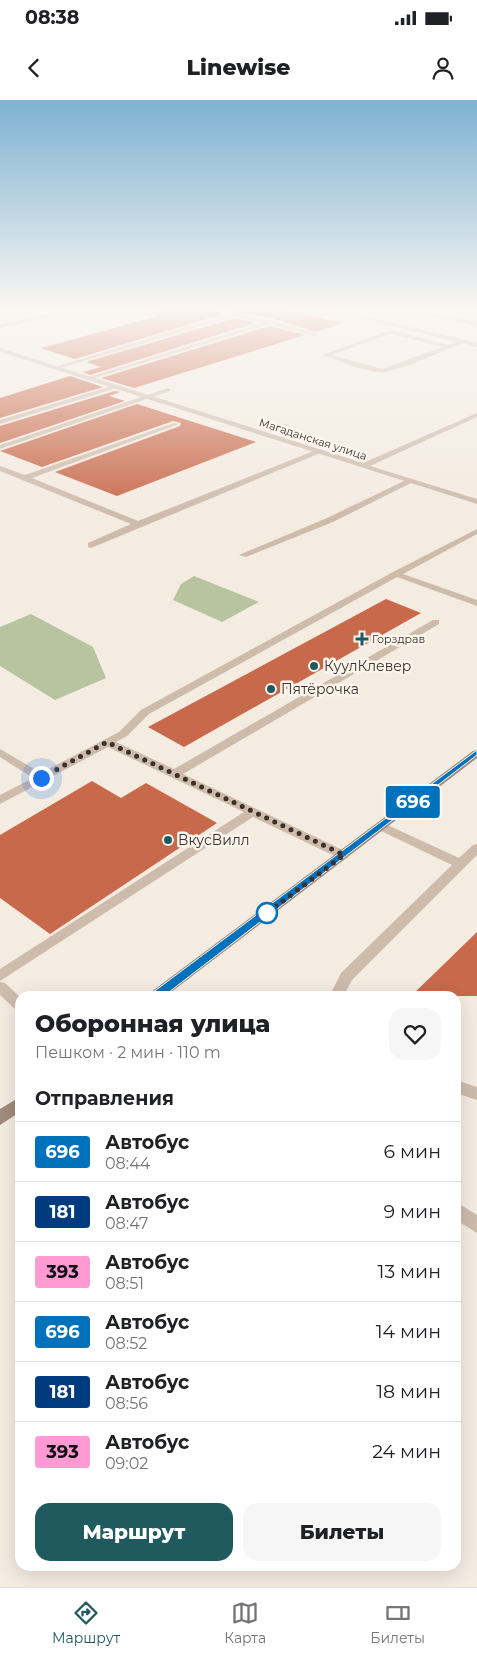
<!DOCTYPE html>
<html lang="ru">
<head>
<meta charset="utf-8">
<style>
	:root { --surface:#fff; --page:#f6f6f6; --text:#202124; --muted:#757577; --line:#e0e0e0; --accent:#1f5a5e }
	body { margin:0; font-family:Montserrat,sans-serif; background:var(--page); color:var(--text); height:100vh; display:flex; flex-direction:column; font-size:19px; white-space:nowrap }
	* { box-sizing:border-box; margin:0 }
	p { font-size:16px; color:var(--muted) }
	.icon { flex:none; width:28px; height:28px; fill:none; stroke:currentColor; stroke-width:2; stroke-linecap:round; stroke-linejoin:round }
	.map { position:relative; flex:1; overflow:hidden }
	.sheet { position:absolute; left:15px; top:891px; width:446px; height:580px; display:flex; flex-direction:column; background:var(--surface); border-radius:15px; box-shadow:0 5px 20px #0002 }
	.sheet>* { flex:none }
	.badge { padding:0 10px; border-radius:4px; font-size:18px; line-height:32px }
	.you { position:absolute; width:25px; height:25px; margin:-12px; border:4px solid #fff; border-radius:50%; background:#1a73e8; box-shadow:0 0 0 8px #1a73e833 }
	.map>.badge { position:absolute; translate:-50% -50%; box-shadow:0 0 0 2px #fff }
	h2 { padding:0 20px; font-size:19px; line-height:45px }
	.round { display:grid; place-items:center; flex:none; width:52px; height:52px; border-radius:15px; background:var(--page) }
	.overview { display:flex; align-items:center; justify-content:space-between; height:85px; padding:0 20px }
	h1 { font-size:24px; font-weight:800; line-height:38px }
	.cta { display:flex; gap:10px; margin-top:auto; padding:10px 20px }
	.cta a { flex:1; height:58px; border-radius:15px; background:var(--accent); color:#fff; font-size:20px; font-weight:800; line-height:58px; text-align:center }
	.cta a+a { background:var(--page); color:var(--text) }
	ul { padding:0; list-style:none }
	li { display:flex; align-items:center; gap:15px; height:60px; padding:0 20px; border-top:1px solid var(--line) }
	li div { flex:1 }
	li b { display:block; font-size:19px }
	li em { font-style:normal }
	li .badge { min-width:55px; font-weight:700; text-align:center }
	.status { display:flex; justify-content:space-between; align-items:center; height:35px; padding:0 25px; background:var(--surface); direction:ltr }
	.status svg { height:14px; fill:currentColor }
	header { display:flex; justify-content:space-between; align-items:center; height:65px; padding:0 20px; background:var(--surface); font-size:22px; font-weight:800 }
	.tabs { display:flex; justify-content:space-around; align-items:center; height:70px; border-top:1px solid var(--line); background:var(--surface); font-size:14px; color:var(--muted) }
	.tabs a { display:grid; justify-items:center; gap:2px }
	.tabs .selected { color:var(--accent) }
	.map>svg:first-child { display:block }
</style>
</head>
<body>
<div class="status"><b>08:38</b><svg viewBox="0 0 49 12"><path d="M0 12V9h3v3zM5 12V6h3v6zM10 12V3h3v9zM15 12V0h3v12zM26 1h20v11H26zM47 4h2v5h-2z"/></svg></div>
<header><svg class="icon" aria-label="back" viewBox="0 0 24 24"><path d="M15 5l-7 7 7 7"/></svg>Linewise<svg class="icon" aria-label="person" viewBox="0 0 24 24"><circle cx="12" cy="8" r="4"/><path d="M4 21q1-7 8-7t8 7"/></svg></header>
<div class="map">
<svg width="477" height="1487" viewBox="0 0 477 1487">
	<rect width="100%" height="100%" fill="#f4ebe1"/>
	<!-- green -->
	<path fill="#b8c4a0" d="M194 476 259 502 222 522 173 500 181 484Z
		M31 514 93 547 106 578 55 600 0 566V527Z"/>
	<!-- building -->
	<path fill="#c8694b" d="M156 210H214L223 214 75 259 41 248 155 217Z
		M224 210H286L343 223 316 232 271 218Z
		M235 218 255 223 90 275 83 272 101 267 86 262Z
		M269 226 305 235 134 288 101 278Z
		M70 276 103 287 0 318V298Z
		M115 291 120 292 109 296 125 301 0 343V326Z
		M137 304 256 342 117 396 55 372 180 326 181 323 173 321 42 367 0 351Z
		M386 499 421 513 184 647 148 627Z
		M92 681 121 698 146 683 217 723 50 834 0 798V735Z
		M477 832V896H411L441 867Z"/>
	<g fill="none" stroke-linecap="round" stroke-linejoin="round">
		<!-- lane -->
		<path fill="#cdbbac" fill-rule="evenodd" d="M46 210H59L68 212 65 214Z
			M216 210 270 220 318 234 315 236 269 224 91 279 86 278 262 223 235 216 57 269 52 268 229 214Z
			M329 210H336L465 240 477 243V247L463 243 410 265 382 273 358 268 322 255 390 230 448 245 456 242ZM390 234 443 247 382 269 331 255Z
			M370 210 409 212 413 210H418L477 222V226L415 213 410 216Z
			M115 285 117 286V288L0 324V320Z
			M168 288 170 289V291L0 349V345Z
			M174 323 179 324 32 378 138 421 316 350 323 352 91 448 88 447V443L131 424 0 371V366L25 375Z
			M408 379 415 381 333 422 246 457 239 455 327 418Z
			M477 429V434L403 474 477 500V506L397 477 149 614 127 636 116 642 174 669 433 520H439V524L183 674 347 752 349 755 347 758H339L253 717 0 881V869L244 712 108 647 0 704V695L33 678 0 657V649L41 673 119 632 141 610 393 472Z
			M381 722 459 758 473 745 477 744V755L352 880 345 893 346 896H332L331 893 341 873 452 765 377 729 375 726 377 723Z
			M157 891 162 892 164 896H149L151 892Z
			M456 980 477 987V1000L456 993Z
			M456 1102 477 1115V1133L456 1120Z"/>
		<!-- street -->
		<path fill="#cdbbac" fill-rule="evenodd" d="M73 210H82L0 228V224Z
			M0 248 363 363 477 313V317L370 366 477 399V404L0 252Z
			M0 882 5 883 20 897V910L15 909 0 895Z"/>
		<!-- secondary -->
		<path fill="#a18a7d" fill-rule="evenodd" d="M477 650V658L166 896H149L151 892 473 651Z
			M20 997V1012L0 1025V1009Z"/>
	</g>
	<!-- sky -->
	<linearGradient id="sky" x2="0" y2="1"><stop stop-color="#7eb2d2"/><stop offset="0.5" stop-color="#faf6f2"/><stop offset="1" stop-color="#faf6f2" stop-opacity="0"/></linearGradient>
	<rect width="477" height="418" fill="url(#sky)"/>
	<!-- line -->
	<path fill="#0072bc" stroke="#fff" d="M477 650V655L160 899H152L151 896 152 893Z"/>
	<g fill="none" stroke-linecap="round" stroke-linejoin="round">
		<!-- walk -->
		<path stroke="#3b302b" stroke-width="5" stroke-dasharray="0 9" d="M41 678 107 642 344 755 267 813"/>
	</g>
	<!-- markers -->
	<g fill="#1f5a5e" stroke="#fbf5ee" stroke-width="2">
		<path d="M359.5 531.5h5v5h5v5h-5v5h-5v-5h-5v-5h5z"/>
		<circle cx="314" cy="566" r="5"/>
		<circle cx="271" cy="589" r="5"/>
		<circle cx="168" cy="740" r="5"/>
	</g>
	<circle fill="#fff" stroke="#0072bc" stroke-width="2.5" cx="267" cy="813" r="10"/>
	<g text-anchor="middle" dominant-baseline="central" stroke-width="5" stroke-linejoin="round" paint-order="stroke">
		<!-- far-street labels -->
		<g font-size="11" fill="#3b302b" stroke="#fbf5ee">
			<text transform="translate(313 339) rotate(18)">Магаданская улица</text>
		</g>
		<!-- far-poi labels -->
		<g font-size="11" fill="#3b302b" stroke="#fbf5ee" text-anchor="start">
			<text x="372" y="539">Горздрав</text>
		</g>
		<!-- poi labels -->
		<g font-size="14" fill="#3b302b" stroke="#fbf5ee" text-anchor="start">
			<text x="324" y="566">КуулКлевер</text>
			<text x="281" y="589">Пятёрочка</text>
			<text x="178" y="740">ВкусВилл</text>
		</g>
	</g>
</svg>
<div class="you" style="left:41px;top:678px"></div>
<b class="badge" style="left:413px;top:702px;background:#0072bc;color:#fff">696</b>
<section class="sheet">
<div class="overview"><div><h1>Оборонная улица</h1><p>Пешком · 2 мин · 110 m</p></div><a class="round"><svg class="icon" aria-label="heart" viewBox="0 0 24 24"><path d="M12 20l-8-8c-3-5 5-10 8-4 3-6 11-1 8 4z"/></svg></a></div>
<h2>Отправления</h2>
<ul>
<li><span class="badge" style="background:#0072bc;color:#fff">696</span><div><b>Автобус</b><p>08:44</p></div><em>6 мин</em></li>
<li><span class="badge" style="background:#003b80;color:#fff">181</span><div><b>Автобус</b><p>08:47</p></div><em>9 мин</em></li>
<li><span class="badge" style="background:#ff9ad2;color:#111">393</span><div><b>Автобус</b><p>08:51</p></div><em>13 мин</em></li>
<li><span class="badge" style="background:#0072bc;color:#fff">696</span><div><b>Автобус</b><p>08:52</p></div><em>14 мин</em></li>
<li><span class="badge" style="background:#003b80;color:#fff">181</span><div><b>Автобус</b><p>08:56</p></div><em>18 мин</em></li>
<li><span class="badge" style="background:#ff9ad2;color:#111">393</span><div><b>Автобус</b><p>09:02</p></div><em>24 мин</em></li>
</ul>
<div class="cta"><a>Маршрут</a><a>Билеты</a></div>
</section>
</div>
<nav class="tabs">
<a class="selected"><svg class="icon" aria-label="directions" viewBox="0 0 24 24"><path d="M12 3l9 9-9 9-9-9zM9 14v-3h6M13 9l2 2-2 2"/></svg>Маршрут</a>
<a><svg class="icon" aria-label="map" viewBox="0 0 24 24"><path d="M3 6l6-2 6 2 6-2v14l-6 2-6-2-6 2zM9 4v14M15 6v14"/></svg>Карта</a>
<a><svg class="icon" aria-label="tickets" viewBox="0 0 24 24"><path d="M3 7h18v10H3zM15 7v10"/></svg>Билеты</a>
</nav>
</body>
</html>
